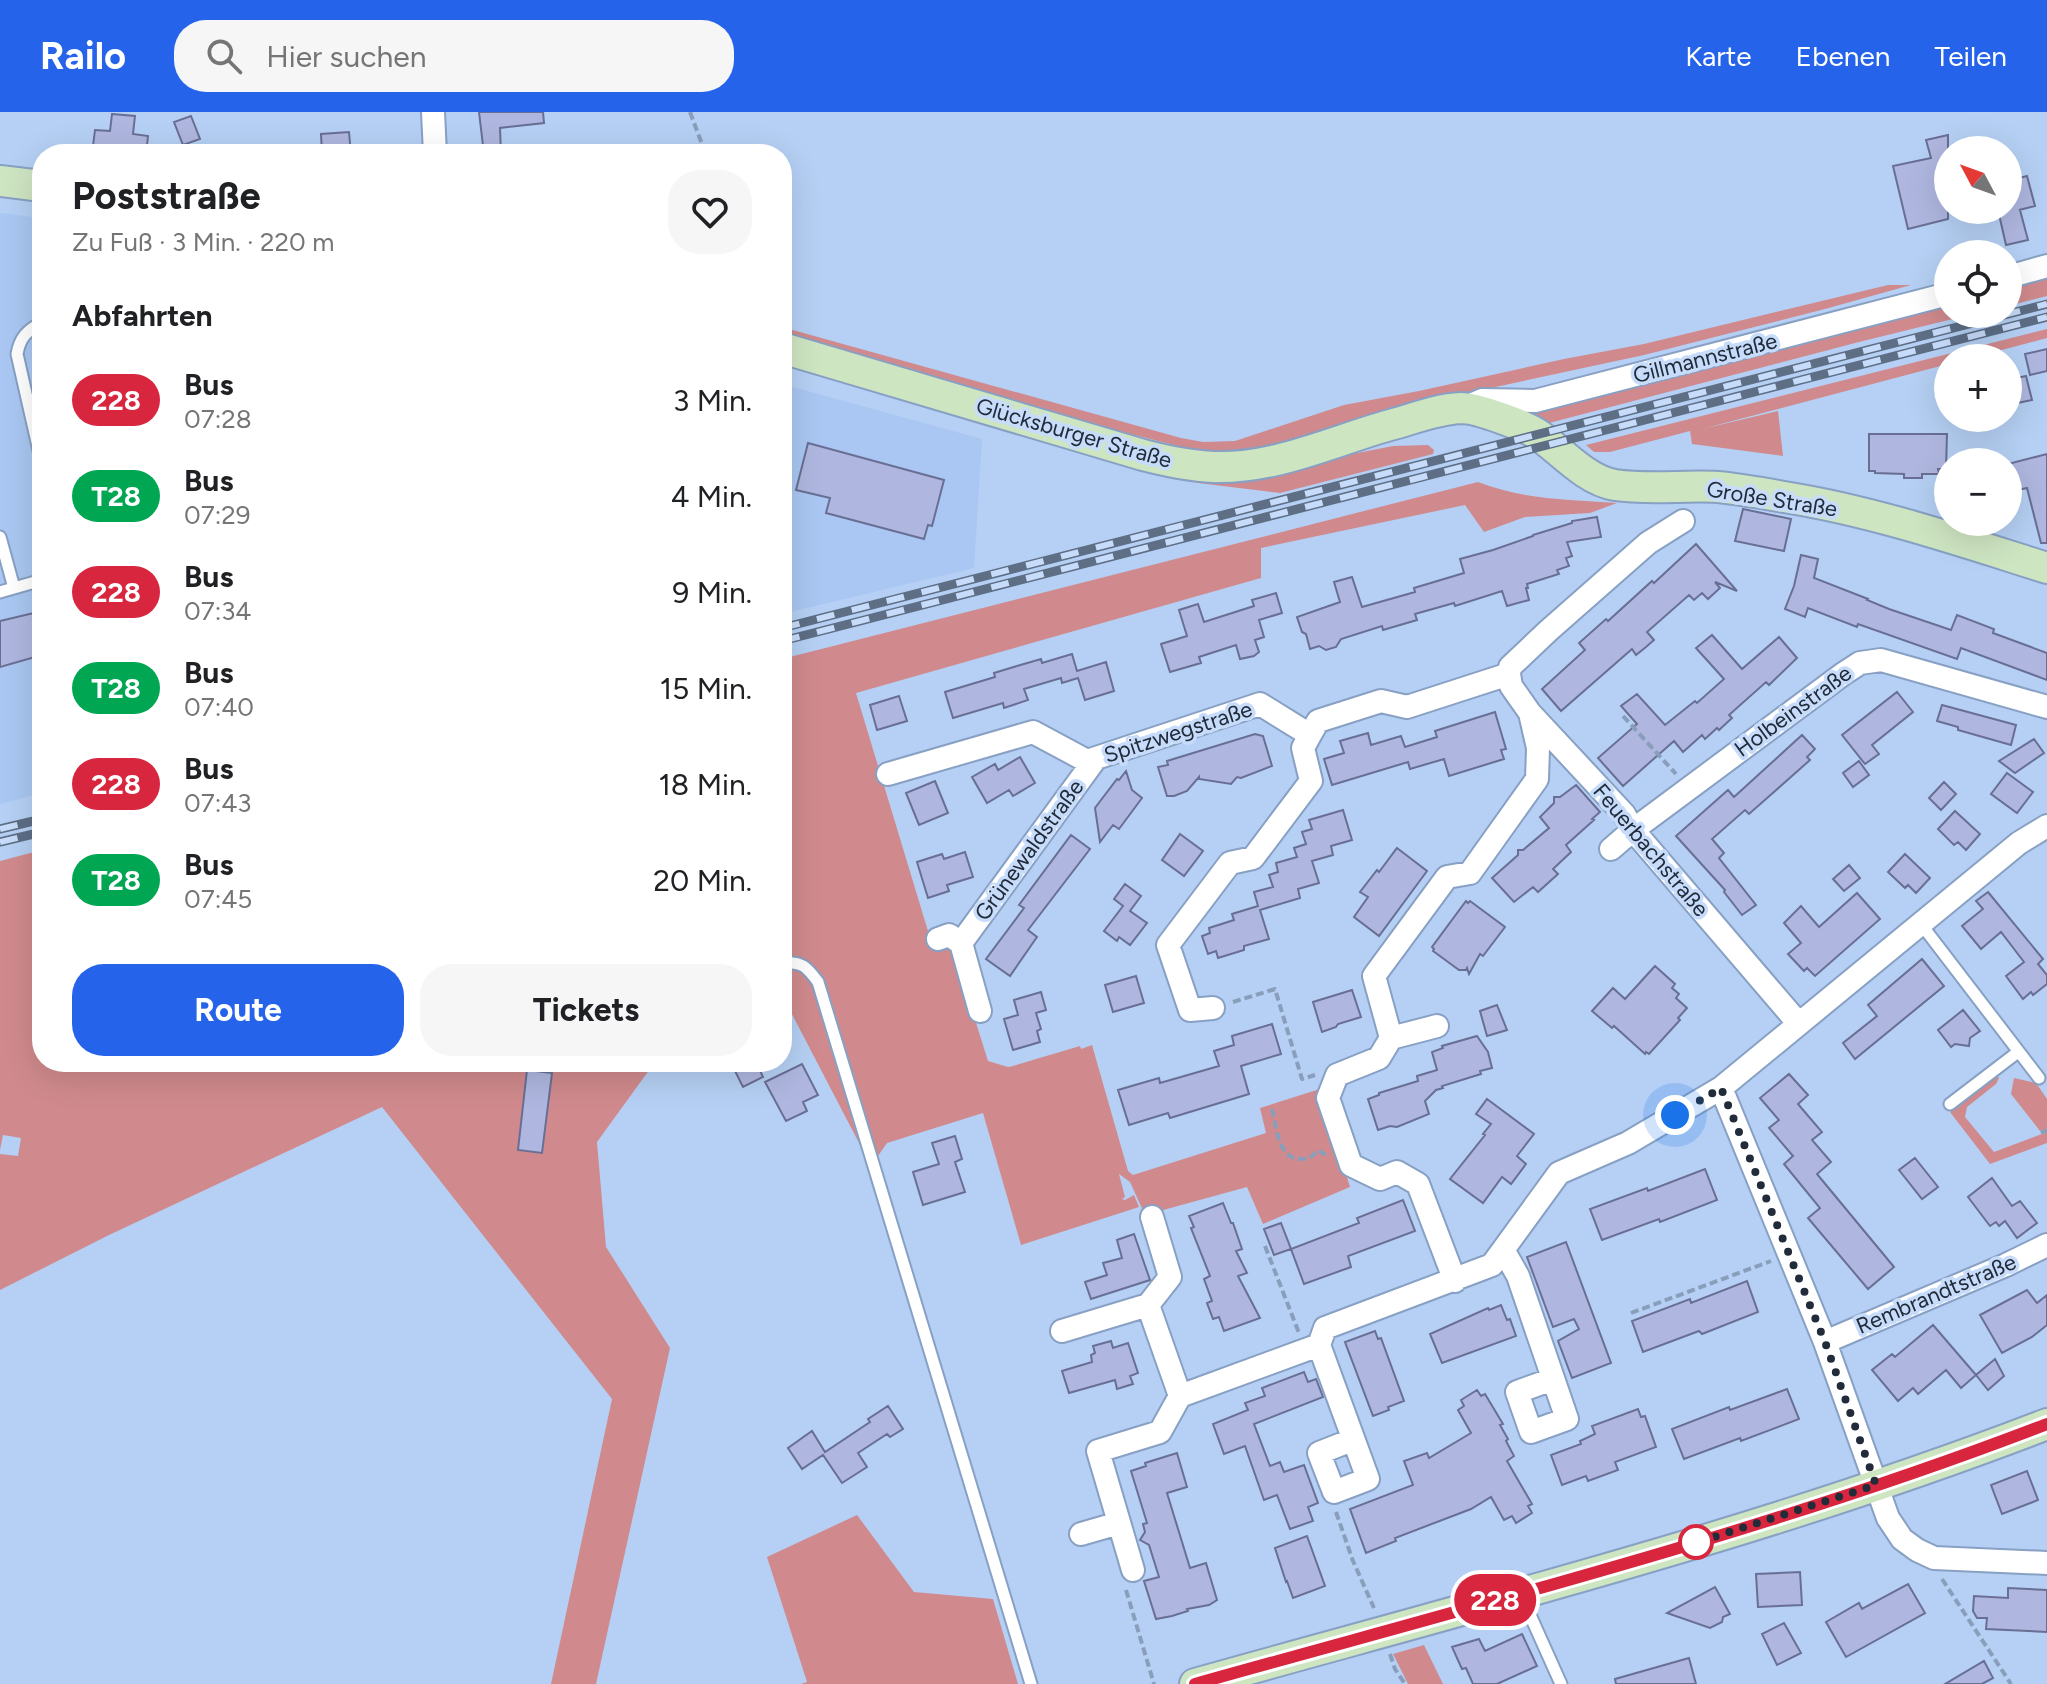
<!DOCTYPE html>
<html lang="de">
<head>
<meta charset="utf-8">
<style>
	:root { --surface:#fff; --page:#f6f6f6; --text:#202124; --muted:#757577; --accent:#2563eb }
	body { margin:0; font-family:Figtree,sans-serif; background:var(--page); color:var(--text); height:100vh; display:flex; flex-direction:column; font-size:30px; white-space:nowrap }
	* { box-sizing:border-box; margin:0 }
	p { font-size:26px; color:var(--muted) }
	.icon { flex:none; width:44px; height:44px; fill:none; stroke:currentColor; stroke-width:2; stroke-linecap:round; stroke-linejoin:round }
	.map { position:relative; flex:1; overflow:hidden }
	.sheet { position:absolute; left:32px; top:32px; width:760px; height:928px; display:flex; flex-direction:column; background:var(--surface); border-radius:32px; box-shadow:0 8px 32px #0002 }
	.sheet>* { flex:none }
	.badge { padding:0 16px; border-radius:26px; font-size:28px; line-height:52px }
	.needle { width:52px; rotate:311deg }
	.controls { position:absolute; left:1934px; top:24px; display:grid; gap:16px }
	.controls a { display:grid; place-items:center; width:88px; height:88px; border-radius:50%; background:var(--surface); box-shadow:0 8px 32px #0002; font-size:40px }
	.you { position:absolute; width:40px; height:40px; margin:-20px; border:6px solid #fff; border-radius:50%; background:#1a73e8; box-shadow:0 0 0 12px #1a73e833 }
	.map>.badge { position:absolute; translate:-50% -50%; box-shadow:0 0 0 4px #fff }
	h2 { padding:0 40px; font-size:30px; line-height:72px }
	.round { display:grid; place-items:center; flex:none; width:84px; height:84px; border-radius:32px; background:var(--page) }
	.overview { display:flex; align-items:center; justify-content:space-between; height:136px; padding:0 40px }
	h1 { font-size:38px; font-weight:700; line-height:60px }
	.action { display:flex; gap:16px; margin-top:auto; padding:16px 40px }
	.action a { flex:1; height:92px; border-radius:32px; background:var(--accent); color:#fff; font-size:32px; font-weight:700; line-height:92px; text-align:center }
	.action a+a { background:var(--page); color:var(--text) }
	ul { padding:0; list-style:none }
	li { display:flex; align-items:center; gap:24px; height:96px; padding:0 40px }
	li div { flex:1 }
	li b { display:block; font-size:30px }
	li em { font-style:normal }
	li .badge { min-width:88px; font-weight:700; text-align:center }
	header { display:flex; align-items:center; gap:48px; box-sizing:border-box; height:112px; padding:0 40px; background:var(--accent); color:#fff }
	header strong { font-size:38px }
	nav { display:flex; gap:44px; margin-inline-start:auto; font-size:28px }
	.search { width:560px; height:72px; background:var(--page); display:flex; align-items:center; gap:20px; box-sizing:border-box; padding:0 28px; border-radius:32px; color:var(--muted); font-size:30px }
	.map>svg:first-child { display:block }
</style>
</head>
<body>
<header>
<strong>Railo</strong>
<div class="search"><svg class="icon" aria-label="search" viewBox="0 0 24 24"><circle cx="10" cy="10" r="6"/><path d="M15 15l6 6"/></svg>Hier suchen</div>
<nav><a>Karte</a><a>Ebenen</a><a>Teilen</a></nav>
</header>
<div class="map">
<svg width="2047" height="1572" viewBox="0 0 2047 1572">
	<rect width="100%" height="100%" fill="#b5d0f4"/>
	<!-- built -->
	<path fill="#a9c7f2" d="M0 101 42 106V681L0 692Z
		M782 272 982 327 974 456 782 502Z"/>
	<!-- green -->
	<path fill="#d08a8d" d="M2047 167V184L2008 194V176Z
		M1888 173H1911L1825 197 1644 243 1472 280 1274 335 1241 339 1209 340 1182 335 1075 308 782 222V215L1181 326 1203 330 1235 329 1344 293 1419 279 1564 247 1644 232Z
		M1948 191V202H1973L1859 230 1549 311 1539 308 1533 296Z
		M2047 217V226L1971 246H1948V252L1702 317 1778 299 1783 344 1692 332 1690 319 1610 340H1594L1586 333Z
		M1007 315 1301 352 1393 334 1428 333 1434 338 1433 342 1280 381 1198 371 1003 319Z
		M1478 370C1524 388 1568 387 1617 391L1590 401 1525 405 1484 420 1465 393 1261 436V466L856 581 934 839 952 834 988 949 1008 955 1013 954 1080 934 1081 937 1092 933 1128 1059 1133 1063 1266 1021 1260 996 1320 977 1350 1075 1263 1112 1247 1075 1145 1103 1130 1070 1119 1062 1125 1085 1122 1087 1125 1088 1134 1083 1139 1095 1021 1133 983 1001 887 1031 871 1054 782 883V547Z
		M42 738V950H655L597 1030 606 1135 670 1236 596 1572H551L612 1287 382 995 109 1123 0 1178V1042L18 1044 21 1026 3 1023 0 1038V749Z
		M1997 963 1999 966 1996 972 1967 995 1965 1005 1994 1040 2047 1020V1031L1990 1052 1950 1000Z
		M2014 966 2036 971 2047 987V1017L2040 1019 2011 982Z
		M857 1403 914 1480 993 1487 1018 1572H801L807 1570 767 1445Z
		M1424 1533 1443 1572H1408L1393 1542Z"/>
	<!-- building -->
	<path fill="#afb7e0" stroke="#696f94" stroke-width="2" d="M479 0H543L544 11 500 16 501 42H484Z
		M112 2 135 4 133 22 148 24 146 42H92L95 18 110 19Z
		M191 4 200 27 183 33 174 10Z
		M349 20 351 42H322L321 22Z
		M1948 23V107L1908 117 1893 54 1931 46 1926 28Z
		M2027 64 2035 94 2019 98H2020L2028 128 2006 133 1998 98H2008V69Z
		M2047 237V259L2030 263 2025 242Z
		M2026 264 2032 288 2008 293V268Z
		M1869 322H1947L1946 357H1938L1939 362H1922V366H1904V362L1875 361V359H1869Z
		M808 331 944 368 932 414 928 413 924 427 826 401 830 386 796 378Z
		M2047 342V431H2041L2027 376 2008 380V352Z
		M1743 397 1791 407 1784 439 1735 429Z
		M1597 405 1601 425 1567 430 1572 444 1566 446 1569 454 1557 458 1559 462 1527 472 1528 476H1526L1529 488 1507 494 1502 479 1455 494 1454 491 1415 502 1417 508 1383 518 1382 514 1341 527 1336 535 1326 538 1319 534 1310 537 1306 522 1302 520 1297 505 1340 490 1334 470 1352 465 1362 495 1415 480 1414 476 1464 461 1460 447 1493 438 1533 424V423L1572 411V409Z
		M1696 432 1737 479 1715 470 1720 476 1708 487 1702 481 1694 488 1689 483 1647 520 1654 528 1646 535 1636 543 1632 537 1561 599 1542 577 1585 538 1579 531 1606 507 1608 509 1652 469 1654 471Z
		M1801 443 1818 447 1814 466 1868 487 1867 488 1889 497 1951 518 1957 503 1994 517 1993 521 2047 541V568L1961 536 1957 547 1858 512 1857 515 1808 496 1805 505 1785 497 1794 474Z
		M1276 481 1282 501 1259 508 1264 525 1255 528 1259 540 1254 544 1240 547 1236 533 1199 545 1201 551 1170 560 1161 532 1187 524 1179 498 1198 492 1204 510 1254 494 1252 488Z
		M42 499V543L0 555V509Z
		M1712 523 1742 557 1779 525 1797 546 1769 573 1766 570 1729 603 1732 606 1719 618 1717 616 1705 627 1702 623 1683 640 1674 629 1623 674 1598 646 1637 612 1621 594 1637 582 1665 613 1695 589 1697 591 1724 567 1696 536Z
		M1072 542 1077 559 1106 550 1114 579 1085 588 1078 566 1062 571 1061 566 1024 577 1028 588 1004 596 1003 591 953 606 945 580 995 565 994 561 1017 554 1041 547 1042 551Z
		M1897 580 1913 600 1872 633 1879 642 1865 652 1842 623Z
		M899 584 907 609 877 618 870 593Z
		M1942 593 2016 613 2011 633 1958 618V615L1937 609Z
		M1495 600 1506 637 1501 638 1504 647 1449 664 1444 647 1410 657 1408 650 1332 673 1324 647 1344 641 1340 629 1368 621 1371 633 1401 624 1405 635 1437 625 1435 619Z
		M1255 622 1263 624 1272 654 1241 666 1237 665 1231 672 1199 667V665L1187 679 1174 684H1167L1158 655 1168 653 1167 649Z
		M1802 623 1815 637 1807 645 1810 648 1749 702 1745 698 1712 727 1724 741 1719 746 1756 793 1742 803 1724 780 1725 778 1676 724 1728 678 1734 685Z
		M2034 627 2044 641 2015 661 1999 649Z
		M1020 645 1035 671 1013 684 1009 678 987 691 972 665 995 652 998 658Z
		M1859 649 1869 663 1853 675 1843 661Z
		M1126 659 1132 678 1142 686 1119 717 1113 713 1100 730 1095 696 1117 667 1119 668Z
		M2007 661 2033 680 2017 701 1991 682Z
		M935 669 948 701 919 713 906 681Z
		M1944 670 1956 682 1941 698 1929 686Z
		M1576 673 1600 700 1592 707 1594 708 1566 733 1571 740 1553 757 1558 762 1538 780 1533 775 1514 790 1492 766 1518 743V738H1523L1549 716 1540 705 1554 691V685H1560Z
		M1343 698 1352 728 1331 734 1333 743 1312 749 1319 771 1298 777 1300 786 1260 798 1269 827 1244 834V838L1218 846 1216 839 1208 842 1202 824 1210 821 1209 816 1234 808 1232 802 1258 794 1254 780 1273 775 1269 763 1278 760 1276 751 1297 745 1294 736 1306 732 1302 720 1312 717 1309 708Z
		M1955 699 1980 722 1966 738 1958 730 1954 733 1938 717Z
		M1180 722 1203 739 1184 764 1162 748Z
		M1071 723 1090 737 1028 818 1037 825 1010 864 986 847 1024 796 1019 793Z
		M1397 736 1427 759 1379 824 1354 805 1368 785 1360 780 1377 758 1379 760Z
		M965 740 973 765 947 773 949 779 928 786 917 750 942 742 944 747Z
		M1905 742 1930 766 1916 781 1908 773 1905 776 1888 760Z
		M1849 753 1860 766 1844 779 1833 767Z
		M1125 772 1141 784 1130 799 1147 811 1130 833 1119 825 1117 829 1104 819 1123 794 1114 787Z
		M1988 780 2043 847 2038 852 2047 863V872L2033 883 2031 880 2023 887 2006 864 2024 850 2001 820 1981 837 1962 814 1983 797 1976 789Z
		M1857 781 1880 807 1815 864 1807 856 1804 859 1788 842 1801 831 1784 811 1801 794 1819 815Z
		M1466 789 1468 791 1470 789 1505 815 1483 844 1480 842 1469 862 1467 856 1466 858H1459L1433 839 1434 837 1432 835Z
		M1922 847 1944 874 1855 947 1843 931 1877 904 1868 893Z
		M1655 854 1675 872 1672 876 1679 882 1676 886 1687 896 1678 906 1680 908 1649 942 1646 940 1645 942 1614 914 1612 916 1592 899 1613 876 1625 887Z
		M1136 864 1144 891 1113 900 1105 873Z
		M1352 878 1361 905 1338 912 1336 915 1322 920 1313 890Z
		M1041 880 1046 898 1036 901 1041 917 1037 919 1040 930 1013 938 1004 907 1018 903 1014 888Z
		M1497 893 1507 918 1487 924 1480 899Z
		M1963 898 1980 919 1970 926 1969 934 1955 932 1951 935 1938 918Z
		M1272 912 1281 942 1241 954 1249 982 1170 1006 1168 1001 1129 1013 1118 978 1159 966 1160 971 1219 954 1214 939 1234 933 1232 924Z
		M1477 924 1488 940 1492 956 1480 959 1481 962 1442 974 1443 976 1436 978 1425 989 1429 1002 1397 1015 1390 1014 1378 1018 1368 987 1379 983V981L1418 969 1417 964 1437 958 1432 940 1443 936 1442 934Z
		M749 950H756L763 965 743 975 734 957Z
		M802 952 818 983 803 990 807 999 786 1009 765 970Z
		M527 958 552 961 542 1041 518 1038Z
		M1789 962 1808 983 1798 992 1822 1020 1812 1028 1831 1050 1817 1062 1894 1155 1868 1177 1808 1106 1820 1096 1784 1052 1793 1044 1769 1016 1779 1008 1760 986Z
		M1487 987 1534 1022 1517 1044 1526 1052 1511 1072 1502 1065 1483 1091 1450 1067 1485 1023 1483 1022 1491 1012 1476 1002Z
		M955 1024 962 1047 955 1050 965 1080 923 1093 913 1060 939 1052 932 1031Z
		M1915 1046 1938 1075 1922 1087 1899 1058Z
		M1705 1057 1717 1088 1660 1110 1659 1107 1602 1128 1590 1097 1647 1076 1648 1079Z
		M1992 1066 2012 1094 2020 1089 2037 1111 2017 1126 2005 1109 1999 1114 1996 1110 1990 1114 1968 1085Z
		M1403 1088 1415 1119 1348 1144 1351 1155 1304 1172 1291 1137 1359 1111 1357 1106Z
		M1223 1091 1231 1111H1233L1242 1137 1236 1139 1247 1161 1238 1164 1260 1206 1224 1219 1219 1205 1213 1207 1207 1191 1212 1189 1204 1167 1210 1164 1191 1116 1194 1115 1189 1104Z
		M1281 1111 1291 1137 1274 1143 1264 1117Z
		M1134 1122 1150 1168 1091 1187 1085 1170 1107 1163 1103 1151 1122 1146 1117 1128Z
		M1566 1130 1611 1251 1572 1266 1558 1229 1579 1217 1574 1207 1553 1215 1527 1145Z
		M1747 1169 1758 1200 1702 1222 1699 1219 1643 1240 1632 1209 1690 1187 1691 1191Z
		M2027 1178 2037 1191 2047 1183V1213L2032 1225 2002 1241 1980 1203Z
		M1501 1193 1507 1208 1510 1207 1516 1224 1442 1251 1430 1222 1488 1196 1489 1198Z
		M1933 1213 1976 1263 1961 1276 1946 1258 1918 1282 1913 1276 1898 1289 1872 1258 1892 1242 1895 1245Z
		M1375 1219 1378 1227 1381 1226 1404 1289 1388 1295 1389 1298 1373 1304 1345 1230Z
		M1111 1229 1113 1236 1128 1231 1138 1261 1130 1264 1133 1272 1117 1277 1115 1268 1069 1281 1062 1259 1092 1250 1091 1243 1095 1241 1093 1234Z
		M1995 1247 2004 1264 1988 1278 1976 1263Z
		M1304 1260 1308 1270 1316 1267 1323 1285 1254 1312 1270 1354 1280 1350 1284 1360 1304 1353 1318 1391 1308 1395 1313 1409 1290 1417 1277 1383 1264 1388 1245 1334 1224 1342 1213 1312 1248 1298 1245 1291 1265 1284 1262 1276Z
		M1787 1277 1799 1307 1741 1329 1740 1326 1684 1347 1672 1317 1729 1295 1730 1298Z
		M1477 1278 1481 1284 1485 1282 1503 1312 1500 1313 1508 1327 1506 1329 1514 1344 1507 1349 1532 1392 1528 1394 1532 1401 1516 1411 1512 1404 1504 1408 1491 1385 1471 1397 1395 1426 1396 1429 1366 1441 1350 1397 1413 1373 1404 1349 1427 1341 1429 1346 1471 1321 1458 1298 1464 1294 1461 1288Z
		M888 1294 903 1317 890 1325 887 1322 858 1341 867 1355 842 1371 823 1343 802 1357 788 1336 812 1319 825 1340 870 1310 868 1307Z
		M1638 1297 1641 1305 1645 1304 1656 1335 1615 1350 1618 1358 1588 1369 1586 1364 1562 1373 1551 1343 1581 1332 1580 1329 1595 1322 1592 1314Z
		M1177 1341 1187 1375 1167 1381 1190 1456 1206 1451 1217 1488 1209 1493 1187 1497 1188 1499 1172 1504 1156 1507 1144 1469 1159 1465 1149 1433 1140 1428 1145 1420 1143 1412 1147 1411 1131 1359 1146 1354 1145 1351Z
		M2027 1359 2038 1388 2002 1402 1991 1373Z
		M1307 1424 1325 1474 1293 1486 1287 1469 1286 1470 1275 1436Z
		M1800 1460 1802 1493 1758 1495 1756 1462Z
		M1908 1472 1925 1501 1846 1545 1826 1510 1859 1491 1862 1497Z
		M1715 1475 1730 1502 1723 1505 1722 1510 1710 1516 1667 1501Z
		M2008 1476 2047 1478V1520L1986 1517 1987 1506H1977L1973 1499 1974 1484 2008 1486Z
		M1784 1511 1801 1541 1777 1553 1762 1522Z
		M1522 1522 1537 1554 1497 1572H1473L1466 1556 1462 1557 1452 1535 1479 1527 1485 1539Z
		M1689 1546 1696 1572H1616L1615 1567Z
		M1984 1549 1993 1566 1982 1572H1945Z"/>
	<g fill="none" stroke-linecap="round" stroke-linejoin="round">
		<defs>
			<path id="service" d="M42 210C27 219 20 225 17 242L42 352
				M0 425 14 476
				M0 480 42 468
				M1921 812 2039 966
				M782 851C802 849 807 855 818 870L1031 1572
				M1950 992 2018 940
				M1522 1485 1561 1572"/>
			<path id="minor" d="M433 0 435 42
				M2008 165 2047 154
				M1468 294 1482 288 1535 289 1948 182
				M1509 562 1511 574 1530 601 1624 702 1633 718 1799 912
				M888 662 1033 620 1087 649 1260 592 1310 623 1318 609 1381 589 1407 595 1509 562 1510 555 1548 519 1648 431 1683 409
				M1611 737 1633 718 1843 562 1860 551 1881 548 2047 595
				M938 827 949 823 961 831
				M1213 896 1190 898 1168 833 1230 751 1253 746 1311 669 1303 636 1310 623
				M980 899 961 831 1096 646
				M1391 926 1437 914
				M1721 976 1825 1230 1888 1406 1902 1427 1917 1438 1934 1446 2047 1451
				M1504 1139 1518 1164 1567 1307 1531 1320 1517 1280 1553 1267
				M1455 1169 1418 1072 1397 1060 1380 1067 1351 1053 1328 986 1337 963 1379 946 1391 926 1374 864 1447 765 1470 761 1537 667 1538 636 1530 601
				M1148 1193 1170 1165 1152 1105
				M1062 1219 1148 1193 1180 1284 1319 1233 1325 1216 1492 1153 1559 1061 1628 1031 1721 976 2019 731 2047 714
				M1825 1230 2006 1153 2047 1133
				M1319 1233 1368 1367 1334 1380 1319 1341 1352 1328
				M1081 1422 1119 1411
				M1133 1458 1098 1339 1160 1320 1180 1284"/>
			<path id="secondary" d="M0 69 42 74
				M782 236 1143 343C1166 349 1190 354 1214 355 1275 357 1333 329 1390 313 1413 307 1437 297 1461 296 1477 296 1527 314 1540 324 1562 340 1586 368 1615 373 1649 378 1684 373 1718 375 1740 377 1762 381 1784 385 1873 399 1961 429 2047 456
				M1195 1572C1480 1492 1770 1419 2047 1312"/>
		</defs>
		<!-- service casing -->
		<use href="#service" stroke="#87a0c3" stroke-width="15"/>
		<!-- minor casing -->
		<use href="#minor" stroke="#87a0c3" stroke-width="26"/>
		<!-- secondary casing -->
		<use href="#secondary" stroke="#87a0c3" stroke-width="34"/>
		<!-- path -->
		<path stroke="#889ebb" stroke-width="4" stroke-dasharray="8 4" stroke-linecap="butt" d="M690 0 702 32
			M1623 604 1676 662
			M1233 890 1275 877 1302 967 1315 963
			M1272 997C1276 1013 1278 1047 1300 1047 1309 1047 1313 1044 1318 1038L1326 1043
			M2041 1021 2047 1018
			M1265 1134 1299 1221
			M1631 1201 1771 1149
			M1336 1400 1353 1449 1374 1496
			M1942 1467 2011 1572
			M1126 1478 1154 1572
			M1390 1542 1395 1557 1405 1572"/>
		<!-- service -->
		<use href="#service" stroke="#fff" stroke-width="11"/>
		<!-- minor -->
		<use href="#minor" stroke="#fff" stroke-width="22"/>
		<!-- secondary -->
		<use href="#secondary" stroke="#cee5c2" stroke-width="30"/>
		<defs>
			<path id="rail" d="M782 516 2047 192
				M782 529 2047 205
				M0 717 42 707
				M0 730 42 720"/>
		</defs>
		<!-- rail casing -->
		<use href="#rail" stroke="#5d6e85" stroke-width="9"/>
		<!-- rail -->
		<use href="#rail" stroke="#c7dcfa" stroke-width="6" stroke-dasharray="18" stroke-linecap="butt"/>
	</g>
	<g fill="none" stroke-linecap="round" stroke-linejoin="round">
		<defs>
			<path id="line" d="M1195 1572C1480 1492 1770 1419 2047 1312"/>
		</defs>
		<!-- line casing -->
		<use href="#line" stroke="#fff" stroke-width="18"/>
		<!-- line -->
		<use href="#line" stroke="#d7263d" stroke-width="12"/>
		<!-- walk -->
		<path stroke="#212b39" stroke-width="8" stroke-dasharray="0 14.4" d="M1675 1003 1721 976 1825 1230 1876 1373 1695 1431 1696 1430"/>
	</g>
	<!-- markers -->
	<circle fill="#fff" stroke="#d7263d" stroke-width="4" cx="1696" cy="1430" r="16"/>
	<g text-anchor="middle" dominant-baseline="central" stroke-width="7" stroke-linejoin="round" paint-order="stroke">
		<!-- street labels -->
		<g font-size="22" fill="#212b39" stroke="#c7dcfa">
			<text transform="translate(1705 246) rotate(-14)">Gillmannstraße</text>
			<text transform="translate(1074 321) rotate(16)">Glücksburger Straße</text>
			<text transform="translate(1772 387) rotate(9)">Große Straße</text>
			<text transform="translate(1793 599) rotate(-36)">Holbeinstraße</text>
			<text transform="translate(1178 620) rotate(-18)">Spitzwegstraße</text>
			<text transform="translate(1029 738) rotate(-54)">Grünewaldstraße</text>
			<text transform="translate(1651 738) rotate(50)">Feuerbachstraße</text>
			<text transform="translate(1936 1182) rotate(-23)">Rembrandtstraße</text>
		</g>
	</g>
</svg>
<div class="controls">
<a><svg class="needle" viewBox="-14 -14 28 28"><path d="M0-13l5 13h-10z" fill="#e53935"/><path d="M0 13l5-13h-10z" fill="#757577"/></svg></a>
<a><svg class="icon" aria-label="locate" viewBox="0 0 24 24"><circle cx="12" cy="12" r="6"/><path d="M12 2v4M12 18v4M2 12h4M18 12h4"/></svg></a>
<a>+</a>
<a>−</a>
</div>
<div class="you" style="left:1675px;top:1003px"></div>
<b class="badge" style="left:1495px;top:1488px;background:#d7263d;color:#fff">228</b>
<section class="sheet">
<div class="overview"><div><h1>Poststraße</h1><p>Zu Fuß · 3 Min. · 220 m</p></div><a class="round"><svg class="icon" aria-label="heart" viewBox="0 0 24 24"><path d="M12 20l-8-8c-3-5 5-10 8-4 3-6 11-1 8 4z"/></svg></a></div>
<h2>Abfahrten</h2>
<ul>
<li><span class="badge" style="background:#d7263d;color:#fff">228</span><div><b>Bus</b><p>07:28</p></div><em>3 Min.</em></li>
<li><span class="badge" style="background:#00a651;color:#fff">T28</span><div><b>Bus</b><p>07:29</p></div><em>4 Min.</em></li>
<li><span class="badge" style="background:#d7263d;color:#fff">228</span><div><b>Bus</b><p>07:34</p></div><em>9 Min.</em></li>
<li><span class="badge" style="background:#00a651;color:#fff">T28</span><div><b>Bus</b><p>07:40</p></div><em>15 Min.</em></li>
<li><span class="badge" style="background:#d7263d;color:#fff">228</span><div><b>Bus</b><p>07:43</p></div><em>18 Min.</em></li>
<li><span class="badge" style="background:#00a651;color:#fff">T28</span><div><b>Bus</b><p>07:45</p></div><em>20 Min.</em></li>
</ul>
<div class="action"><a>Route</a><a>Tickets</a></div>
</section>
</div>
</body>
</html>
